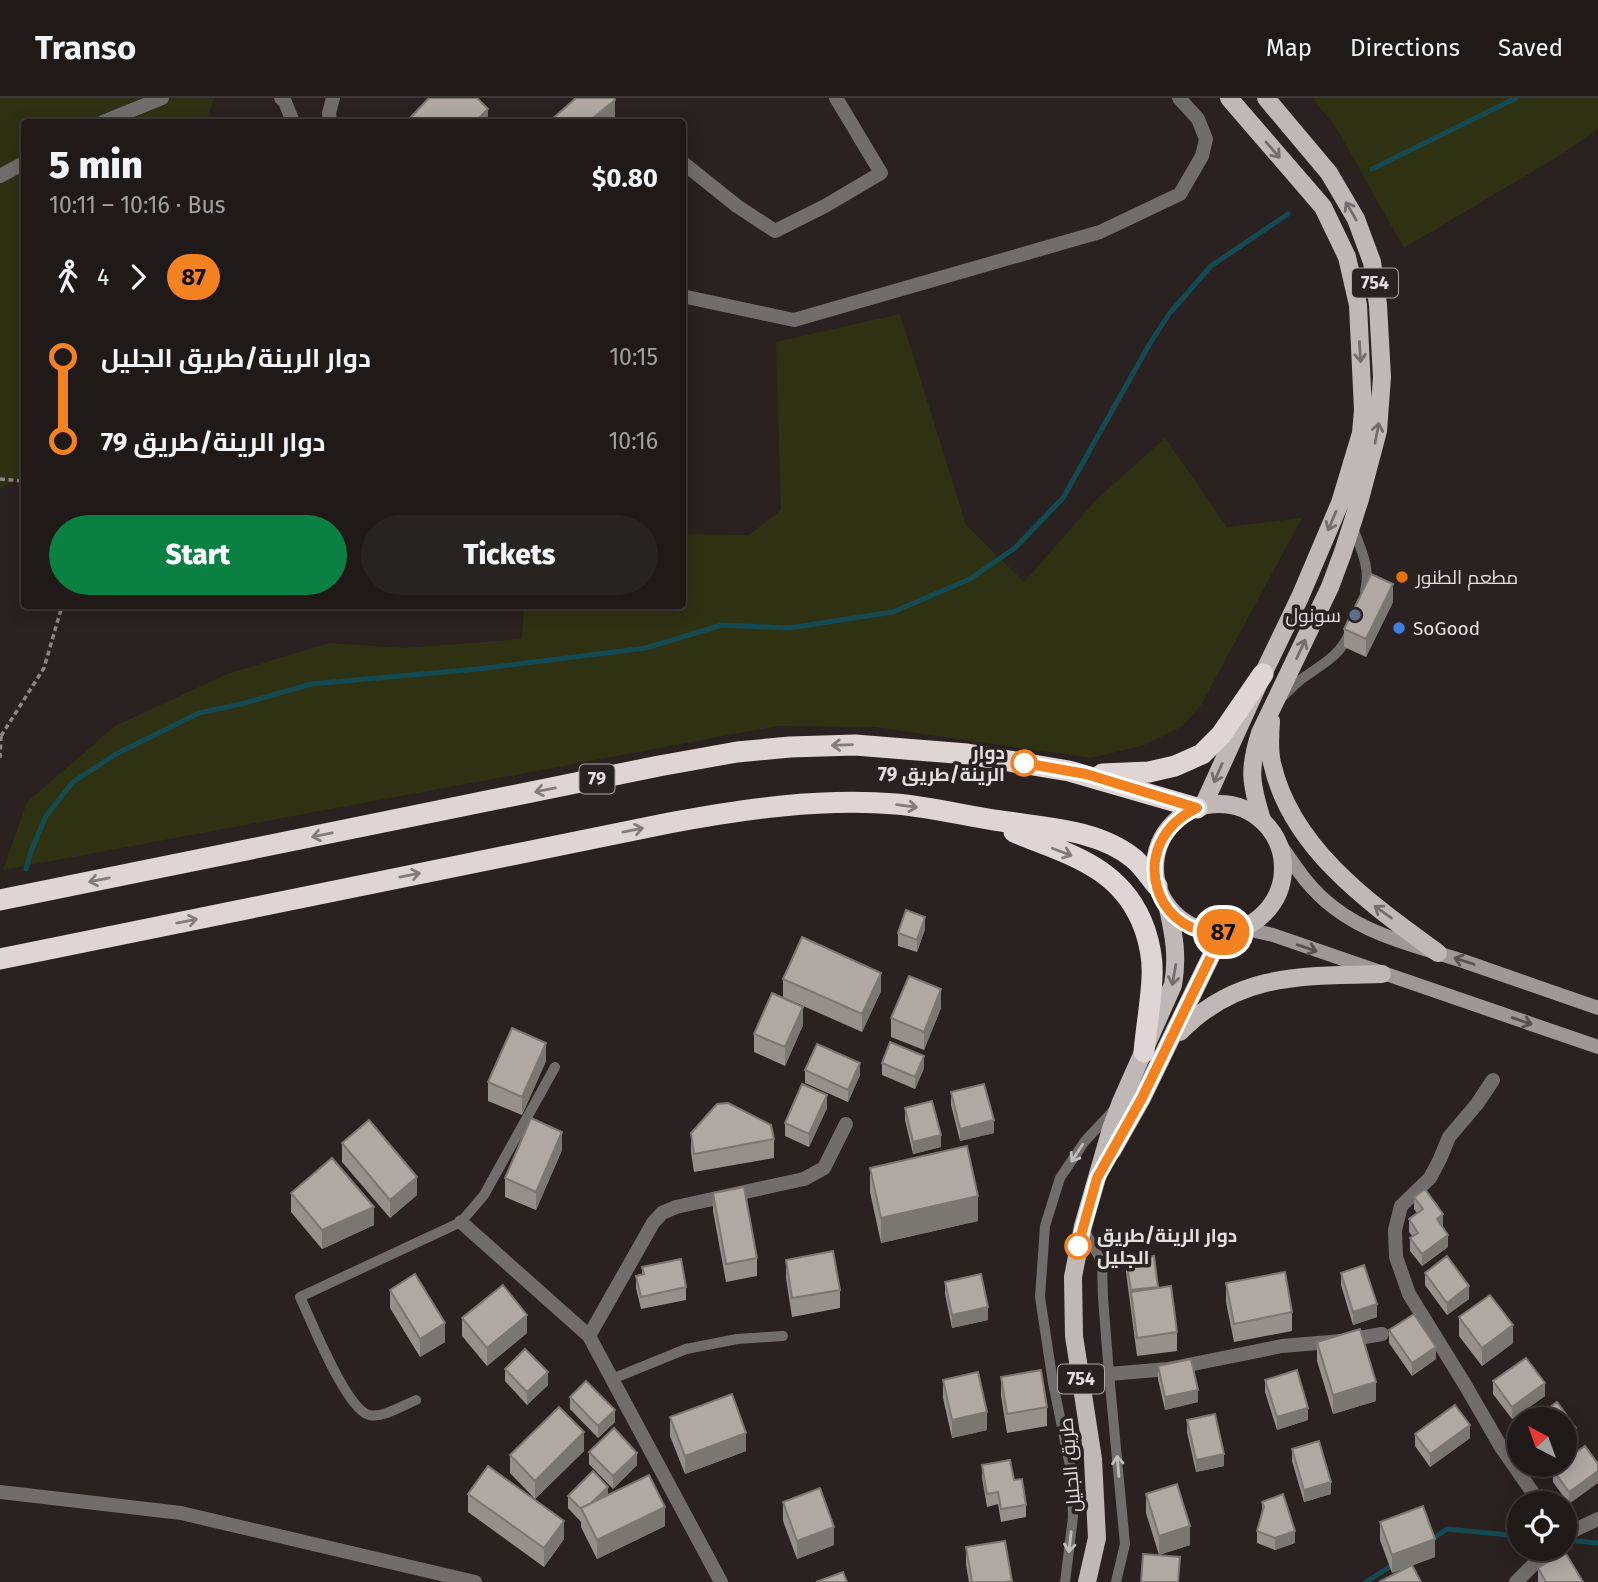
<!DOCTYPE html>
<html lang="en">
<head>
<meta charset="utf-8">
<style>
	:root { --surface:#1f1a18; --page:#272321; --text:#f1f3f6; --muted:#a1a1a2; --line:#3c3837; --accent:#0b8043 }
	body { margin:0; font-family:"Fira Sans",Cairo,sans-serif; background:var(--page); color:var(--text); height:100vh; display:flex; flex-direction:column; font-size:26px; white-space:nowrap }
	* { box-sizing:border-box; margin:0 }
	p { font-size:23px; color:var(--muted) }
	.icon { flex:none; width:38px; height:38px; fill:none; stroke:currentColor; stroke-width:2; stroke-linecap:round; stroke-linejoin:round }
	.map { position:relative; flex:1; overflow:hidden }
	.details { position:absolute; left:21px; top:21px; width:665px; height:490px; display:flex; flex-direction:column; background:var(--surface); border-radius:7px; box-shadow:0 4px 18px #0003,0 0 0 2px var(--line) }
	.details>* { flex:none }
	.badge { padding:0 14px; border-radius:23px; font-size:24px; line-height:46px }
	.needle { width:46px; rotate:319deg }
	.tools { position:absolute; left:1507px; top:1309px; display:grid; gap:14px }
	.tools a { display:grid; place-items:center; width:70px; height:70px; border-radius:50%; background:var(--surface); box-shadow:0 4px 18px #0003,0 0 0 2px var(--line); font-size:35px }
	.map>.badge { position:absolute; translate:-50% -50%; box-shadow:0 0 0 4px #fff }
	.legs { display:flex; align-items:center; gap:10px; height:77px; padding:0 28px; font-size:23px }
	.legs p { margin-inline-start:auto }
	.headline { display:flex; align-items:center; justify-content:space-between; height:119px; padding:0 28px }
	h1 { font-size:38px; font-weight:800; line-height:52px }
	.primary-button { display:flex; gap:14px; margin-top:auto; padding:14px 28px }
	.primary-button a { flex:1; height:80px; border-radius:42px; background:var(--accent); color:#fff; font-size:28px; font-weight:800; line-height:80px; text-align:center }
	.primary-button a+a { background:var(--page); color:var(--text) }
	ul { padding:0 28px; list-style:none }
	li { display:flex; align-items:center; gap:24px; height:84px; font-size:26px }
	li i { display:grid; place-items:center; width:10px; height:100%; margin:0 9px; background:currentColor }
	li i::after { content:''; width:18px; height:18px; margin:-9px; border:5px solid; border-radius:50%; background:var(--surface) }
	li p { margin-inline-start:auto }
	li:first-child i { background:linear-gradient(#0000 50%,currentColor 0) }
	li:last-child i { background:linear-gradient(currentColor 50%,#0000 0) }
	header { display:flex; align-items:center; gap:42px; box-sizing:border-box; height:98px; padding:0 35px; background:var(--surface); border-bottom:2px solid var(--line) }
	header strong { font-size:33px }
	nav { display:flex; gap:38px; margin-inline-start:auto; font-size:24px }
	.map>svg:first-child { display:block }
</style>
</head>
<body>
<header>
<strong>Transo</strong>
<nav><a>Map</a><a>Directions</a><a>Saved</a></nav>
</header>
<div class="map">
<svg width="1598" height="1484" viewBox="0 0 1598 1484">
	<rect width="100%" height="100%" fill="#292220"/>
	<!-- green -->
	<path fill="#2f3113" d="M0 0H214L206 24H24V376L0 391Z
		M1313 0H1598V31L1562 56 1404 150 1338 33Z
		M900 216 966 427 1024 484 1095 403 1165 340 1227 429 1302 420 1201 607 1183 628 1145 647 1091 660 875 629 778 628 3 772 27 704 115 628 227 576 329 545 404 550 522 541 524 508H682L683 436 749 437 781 412 776 244Z"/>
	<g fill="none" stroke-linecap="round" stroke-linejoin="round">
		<!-- stream -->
		<path stroke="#144a52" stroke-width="5" d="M1372 71 1516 0
			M26 771 31 753 46 718 73 684 116 656 199 615 241 606 311 586 478 571 646 550 722 527 789 530 893 514 970 481 1015 450 1063 400 1149 247 1169 216 1211 168 1288 116
			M1431 1442 1447 1431 1519 1438
			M1564 1442 1598 1445
			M1366 1484 1394 1466"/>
		<!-- path -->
		<path stroke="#8a8482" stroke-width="3.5" stroke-dasharray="5 3.5" stroke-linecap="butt" d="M0 381 24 383
			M1 638 44 570 62 508
			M0 660 1 638"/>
		<!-- lane -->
		<path stroke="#716d6d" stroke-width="10" d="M1353 430C1361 452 1371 470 1365 493
			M1282 599C1289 593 1296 585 1303 580 1321 567 1340 558 1349 536
			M1084 1131 1102 1165 1103 1200 1109 1276 1125 1446 1116 1484
			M612 1281 686 1251 737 1241 783 1238
			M416 1302C404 1307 383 1320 369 1317 346 1311 311 1222 300 1199L461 1124 484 1097 555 969
			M1065 1484 1073 1419 1071 1373 1053 1285 1040 1199 1045 1128 1060 1080 1085 1043 1114 1012"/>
		<!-- street -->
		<path stroke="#716d6d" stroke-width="14" d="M281 0 285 4 293 24
			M103 24 162 0
			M330 24 329 15 333 0
			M682 64 737 108 775 133 825 108 881 75 836 0
			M0 78 24 65
			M682 198 794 222 1100 134 1180 96 1202 58 1206 41 1198 21 1179 0
			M1493 982 1477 1006 1449 1039 1440 1061 1430 1080 1401 1108 1395 1132 1396 1159 1409 1196 1464 1285 1501 1349 1540 1405
			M461 1124 589 1238 721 1484
			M589 1238 653 1125 662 1115 676 1109 804 1081 824 1070 846 1026
			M1109 1276 1168 1271 1282 1248 1342 1243 1382 1236
			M0 1394 181 1415 475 1484
			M1564 1437 1598 1421
			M1516 1484 1549 1451"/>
		<!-- secondary -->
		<path stroke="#9e9797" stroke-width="14" d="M1275 739C1293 765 1307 789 1333 809 1371 839 1421 849 1466 864 1510 879 1554 895 1598 910
			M1242 830 1273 837 1598 949"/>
		<!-- primary -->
		<path stroke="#c0b8b7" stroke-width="18" d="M1271 623C1270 636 1269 652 1272 665 1291 751 1372 807 1438 855
			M1155 770a64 64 0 1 1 128 0a64 64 0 1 1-128 0Z
			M1203 708 1263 576 1300 499 1340 405 1361 335 1363 312 1358 207 1347 159 1323 109 1229 0
			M1262 722C1251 686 1248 672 1260 635L1330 489 1343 454 1360 401 1378 333 1382 279 1378 207 1372 164 1356 121 1329 75 1266 0
			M1180 934C1238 874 1305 878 1382 876
			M1112 1053 1142 1000 1214 852 1232 833
			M1087 1484 1097 1440 1093 1361 1074 1238 1073 1179 1083 1128 1111 1031 1121 1004 1173 887C1178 858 1174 838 1168 810"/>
		<!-- highway -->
		<path stroke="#dfd5d4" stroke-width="21" d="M1102 676 1149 674 1175 668 1202 656 1221 637 1263 576
			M1014 734C1070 757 1123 769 1145 832 1150 847 1153 864 1152 880 1151 904 1146 930 1144 954
			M0 802 659 668 737 654 790 649 855 647 967 656 1069 673 1197 710
			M0 861 669 725C744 711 820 700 896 706 931 709 966 718 1001 723 1044 730 1097 731 1133 760 1142 767 1149 778 1157 788"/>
	</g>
	<!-- wall -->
	<path fill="#96908c" d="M1393 504 1366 559 1344 549V531Z
		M925 831 917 854 898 848V835Z
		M783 881 881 893 862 934 783 899Z
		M941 910 924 952 891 939V920Z
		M803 927 785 968 754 954V936Z
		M546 963 522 1017 488 1003V984Z
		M882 965 924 970 915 991 882 977Z
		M805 972 860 977 848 1004 805 985Z
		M951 994 994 1035 960 1043 951 1007Z
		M827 1010 809 1049 785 1038V1025Z
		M905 1010 941 1049 913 1056 905 1022Z
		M691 1035 774 1041V1060L694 1074 691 1054Z
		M342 1045 417 1097 390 1120 342 1064Z
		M562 1052 536 1112 505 1099V1080Z
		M870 1070 978 1123 881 1145 870 1094Z
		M291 1095 374 1127 322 1151 291 1114Z
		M713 1095 757 1160V1178L726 1184 713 1113Z
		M1414 1099 1443 1129 1448 1149 1422 1168 1410 1153V1140L1413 1139 1409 1134V1121L1417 1115 1414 1111Z
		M1154 1158 1158 1190 1177 1234V1253L1137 1258 1126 1174V1162Z
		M786 1162 840 1192V1210L792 1219 786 1180Z
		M642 1169 686 1189V1202L641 1211 636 1190V1178L642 1176Z
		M1341 1175 1377 1219 1353 1227 1341 1187Z
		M1425 1175 1469 1201 1447 1217 1425 1187Z
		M945 1184 988 1222 952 1230 945 1196Z
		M1226 1185 1292 1214V1233L1234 1244 1226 1204Z
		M390 1192 445 1244 420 1259 390 1210Z
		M1459 1219 1513 1245 1482 1268 1459 1238Z
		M462 1220 527 1235 487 1268 462 1238Z
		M1389 1232 1436 1261 1412 1278 1389 1245Z
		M1317 1244 1376 1303 1333 1316 1317 1263Z
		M1158 1268 1198 1304 1165 1312 1158 1281Z
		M505 1271 548 1287 527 1307 505 1283Z
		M1001 1279 1047 1309V1328L1007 1335 1001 1298Z
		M943 1282 987 1332 952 1340 943 1300Z
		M1265 1282 1308 1322 1277 1332 1265 1294Z
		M1493 1283 1545 1298 1512 1321 1493 1296Z
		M570 1299 615 1324 598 1340 570 1311Z
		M670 1319 746 1353 685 1376 670 1338Z
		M1187 1322 1224 1368 1196 1374 1187 1334Z
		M1415 1336 1470 1340 1430 1369 1415 1348Z
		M1585 1348 1569 1406 1553 1384V1372Z
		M1292 1351 1331 1396 1304 1404 1292 1363Z
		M584 1353 535 1401 510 1375V1357Z
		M589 1354 637 1367 613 1391 589 1366Z
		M982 1367 1014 1382 1026 1407V1419L1001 1424 998 1406 987 1409 982 1380Z
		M468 1396 564 1441 544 1469 468 1414Z
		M1146 1396 1190 1447 1159 1457 1146 1415Z
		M608 1397 665 1428 597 1461 581 1429V1424L568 1410V1398Z
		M783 1404 834 1447 797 1461 783 1423Z
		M1262 1404 1295 1445 1275 1452 1257 1445V1433L1262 1414Z
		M1380 1424 1435 1459 1392 1475 1380 1442Z
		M1005 1443 1012 1484H969L966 1467V1449Z
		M1538 1470 1583 1484H1538Z"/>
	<!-- shaded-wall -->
	<path fill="#7a7672" d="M615 2V20L610 24H588Z
		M488 11V24H475Z
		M1393 486V504L1366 559V541Z
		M925 819V831L917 854V842Z
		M881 875V893L862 934V916Z
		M941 891V910L924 952V934Z
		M803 909V927L785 968V949Z
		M546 945V963L522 1017V999Z
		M924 958V970L915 991V979Z
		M860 965V977L848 1004V992Z
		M827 997V1010L809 1049V1036Z
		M994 1022V1035L960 1043V1031Z
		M562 1034V1052L536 1112V1094Z
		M941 1037V1049L913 1056V1044Z
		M417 1079V1097L390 1120V1102Z
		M978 1098V1123L881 1145V1120Z
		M374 1109V1127L322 1151V1132Z
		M1443 1116V1129L1437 1134V1121Z
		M1448 1137V1149L1422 1168V1156Z
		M1469 1188V1201L1447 1217V1205Z
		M1377 1206V1219L1353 1227V1214Z
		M988 1209V1222L952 1230V1217Z
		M527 1217V1235L487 1268V1250Z
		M445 1225V1244L420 1259V1241Z
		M1513 1227V1245L1482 1268V1250Z
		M1436 1249V1261L1412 1278V1265Z
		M548 1274V1287L527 1307V1294Z
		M1376 1284V1303L1333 1316V1297Z
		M1545 1285V1298L1512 1321V1309Z
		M1198 1292V1304L1165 1312V1299Z
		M1308 1310V1322L1277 1332V1319Z
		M615 1312V1324L598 1340V1328Z
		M987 1314V1332L952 1340V1322Z
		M1470 1327V1340L1430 1369V1356Z
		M1576 1330V1342L1564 1350V1338Z
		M584 1334V1353L535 1401V1383Z
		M746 1335V1353L685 1376V1358Z
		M637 1355V1367L613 1391V1378Z
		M1224 1356V1368L1196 1374V1362Z
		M1598 1373V1385L1569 1406V1394Z
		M1331 1384V1396L1304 1404V1392Z
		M608 1389V1401L583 1413Z
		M665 1409V1428L597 1461V1442Z
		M564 1423V1441L544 1469V1450Z
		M1190 1428V1447L1159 1457V1438Z
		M834 1429V1447L797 1461V1443Z
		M1295 1433V1445L1275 1452V1440Z
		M1435 1441V1459L1392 1475V1457Z"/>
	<!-- building -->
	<path fill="#afa8a3" stroke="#7a7672" stroke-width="2" d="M429 0H477L488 11 475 24H406Z
		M576 0H614L615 2 588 24H553L551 22Z
		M1371 476 1393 486 1366 541 1344 531Z
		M906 812 925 819 917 842 898 835Z
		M802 839 881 875 862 916 783 881Z
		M909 878 941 891 924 934 891 920Z
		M772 895 803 909 785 949 754 936Z
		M512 930 546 945 522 999 488 984Z
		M890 944 924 958 915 979 882 965Z
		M817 946 860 965 848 992 805 972Z
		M802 986 827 997 809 1036 785 1025Z
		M984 986 994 1022 960 1031 951 994Z
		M932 1003 941 1037 913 1044 905 1010Z
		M728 1005 771 1027 774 1041 694 1056 691 1035 717 1006Z
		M531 1020 562 1034 536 1094 505 1080Z
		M369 1022 417 1079 390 1102 342 1045Z
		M967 1048 978 1098 881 1120 870 1070Z
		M332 1060 374 1109 322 1132 291 1095Z
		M744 1089 757 1160 726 1166 713 1095Z
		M1425 1091 1443 1116 1437 1121 1448 1137 1422 1156 1410 1140 1418 1135 1409 1121 1423 1111 1414 1099Z
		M833 1153 840 1192 792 1200 786 1162Z
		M1154 1158 1158 1189 1131 1192 1126 1162Z
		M1447 1158 1469 1188 1447 1205 1425 1175Z
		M681 1161 686 1189 641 1199 636 1178 644 1176 642 1169Z
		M1364 1167 1377 1206 1353 1214 1341 1175Z
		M1285 1174 1292 1214 1234 1226 1226 1185Z
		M415 1176 445 1225 420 1241 390 1192Z
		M981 1176 988 1209 952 1217 945 1184Z
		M503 1187 527 1217 487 1250 462 1220Z
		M1171 1188 1177 1234 1137 1240 1131 1194Z
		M1490 1197 1513 1227 1482 1250 1459 1219Z
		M1414 1216 1436 1249 1412 1265 1389 1232Z
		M1360 1231 1376 1284 1333 1297 1317 1244Z
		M525 1251 548 1274 527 1294 505 1271Z
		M1526 1260 1545 1285 1512 1309 1493 1283Z
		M1191 1261 1198 1292 1165 1299 1158 1268Z
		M1041 1272 1047 1309 1007 1316 1001 1279Z
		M1297 1272 1308 1310 1277 1319 1265 1282Z
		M978 1274 987 1314 952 1322 943 1282Z
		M586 1283 615 1312 598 1328 570 1299Z
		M732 1296 746 1335 685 1358 670 1319Z
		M1557 1304 1576 1330 1564 1338V1321H1534Z
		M1455 1307 1470 1327 1430 1356 1415 1336Z
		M559 1309 584 1334 535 1383 510 1357Z
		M1215 1316 1224 1356 1196 1362 1187 1322Z
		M614 1330 637 1355 613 1378 589 1354Z
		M1319 1343 1331 1384 1304 1392 1292 1351Z
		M1585 1348 1598 1366V1373L1569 1394 1553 1372 1560 1367H1564V1363Z
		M1010 1362 1014 1382 1022 1381 1026 1407 1001 1411 998 1394 987 1396 982 1367Z
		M488 1368 564 1423 544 1450 468 1396Z
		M593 1373 608 1389 590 1406 581 1410 583 1413 568 1398Z
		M649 1377 665 1409 597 1442 581 1410Z
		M1177 1386 1190 1428 1159 1438 1146 1396Z
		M820 1390 834 1429 797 1443 783 1404Z
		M1283 1396 1295 1433 1275 1440 1257 1433 1264 1408 1262 1404Z
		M1423 1408 1435 1441 1392 1457 1380 1424Z
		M1005 1443 1012 1483 1003 1484H972L966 1449Z
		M1565 1454 1583 1484H1546L1538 1470Z
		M1143 1456 1180 1459 1178 1484H1141Z
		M1412 1467 1421 1484H1379Z
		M843 1474 847 1484H816Z"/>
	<!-- one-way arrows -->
	<defs><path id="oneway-shaft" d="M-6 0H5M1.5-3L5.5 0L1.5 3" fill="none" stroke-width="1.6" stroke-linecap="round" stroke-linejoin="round" transform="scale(1.75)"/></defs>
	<g stroke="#746d6c">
		<use href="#oneway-shaft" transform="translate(1273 52) rotate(49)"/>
		<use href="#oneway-shaft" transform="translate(1351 113) rotate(-120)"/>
		<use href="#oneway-shaft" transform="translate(1360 254) rotate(87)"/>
		<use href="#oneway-shaft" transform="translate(1377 335) rotate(-79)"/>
		<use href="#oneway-shaft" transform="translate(1332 423) rotate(113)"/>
		<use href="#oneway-shaft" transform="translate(1301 551) rotate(-65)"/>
		<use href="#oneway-shaft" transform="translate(1218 675) rotate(114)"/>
		<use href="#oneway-shaft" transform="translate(1383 814) rotate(-144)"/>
		<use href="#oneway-shaft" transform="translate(1174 877) rotate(100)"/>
	</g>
	<g stroke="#847c7a">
		<use href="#oneway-shaft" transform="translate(842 647) rotate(178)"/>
		<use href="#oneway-shaft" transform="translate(545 692) rotate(169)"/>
		<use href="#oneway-shaft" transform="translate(907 708) rotate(8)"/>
		<use href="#oneway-shaft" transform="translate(633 732) rotate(-11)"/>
		<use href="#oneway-shaft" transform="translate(322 737) rotate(169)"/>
		<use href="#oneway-shaft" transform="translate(1062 754) rotate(21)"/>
		<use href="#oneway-shaft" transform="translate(410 777) rotate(-11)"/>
		<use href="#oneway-shaft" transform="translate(99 782) rotate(169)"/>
		<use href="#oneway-shaft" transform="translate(187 823) rotate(-11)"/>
	</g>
	<g stroke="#585150">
		<use href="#oneway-shaft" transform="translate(1307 850) rotate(19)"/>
		<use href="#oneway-shaft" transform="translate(1464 863) rotate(-162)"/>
		<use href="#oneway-shaft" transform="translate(1522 923) rotate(19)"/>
	</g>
	<g stroke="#c1bdbb">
		<use href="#oneway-shaft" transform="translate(1077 1055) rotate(123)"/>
		<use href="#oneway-shaft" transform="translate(1118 1368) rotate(-95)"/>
		<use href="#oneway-shaft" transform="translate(1070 1444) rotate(97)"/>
	</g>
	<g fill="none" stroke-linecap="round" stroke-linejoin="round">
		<defs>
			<path id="line-1" d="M1024 665 1086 676 1197 710C1121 746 1156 848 1232 833L1214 852 1142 1000 1097 1080 1078 1148"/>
		</defs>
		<!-- line-1 casing -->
		<use href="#line-1" stroke="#fff" stroke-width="16"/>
		<!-- line-1 -->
		<use href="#line-1" stroke="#f58220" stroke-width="10"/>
	</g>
	<!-- markers -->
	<circle fill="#e8710a" stroke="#292220" stroke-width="2.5" cx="1402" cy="479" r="7"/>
	<circle fill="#5c6f8a" stroke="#292220" stroke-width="2.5" cx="1355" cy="517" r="7"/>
	<circle fill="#3f7fe0" stroke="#292220" stroke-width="2.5" cx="1399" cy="530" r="7"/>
	<g fill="#fff" stroke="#f58220" stroke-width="3.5">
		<circle cx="1024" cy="665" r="12"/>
		<circle cx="1078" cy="1148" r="12"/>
	</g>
	<g text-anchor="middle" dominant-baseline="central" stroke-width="7" stroke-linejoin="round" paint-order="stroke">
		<!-- shield labels -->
		<g fill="#292220" stroke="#aba6a4" stroke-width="2">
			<rect x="1352" y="170.5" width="46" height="29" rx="5"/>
			<rect x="579.5" y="666.5" width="35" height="29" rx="5"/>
			<rect x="1058" y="1266.5" width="46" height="29" rx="5"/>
		</g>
		<g font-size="18" font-weight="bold" fill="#e3dfdd">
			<text x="1375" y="185">754</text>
			<text x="597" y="681">79</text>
			<text x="1081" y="1281">754</text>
		</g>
		<!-- poi labels -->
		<g font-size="19" fill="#e3dfdd" stroke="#292220" text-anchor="start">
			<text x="1416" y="479">مطعم الطنور</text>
			<text x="1341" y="517" text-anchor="end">سونول</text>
			<text x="1413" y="530">SoGood</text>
		</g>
		<!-- stop labels -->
		<g font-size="19" font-weight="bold" fill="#e3dfdd" stroke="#292220" text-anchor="end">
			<text x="1005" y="654">دوار<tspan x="1005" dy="22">الرينة/طريق 79</tspan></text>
			<text x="1097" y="1137" text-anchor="start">دوار الرينة/طريق<tspan x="1097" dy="22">الجليل</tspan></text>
		</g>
		<!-- street labels -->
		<g font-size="19" fill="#e3dfdd" stroke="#292220">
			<text transform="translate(1070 1367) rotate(-95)">طريق الجليل</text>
		</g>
	</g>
</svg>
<div class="tools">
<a><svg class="needle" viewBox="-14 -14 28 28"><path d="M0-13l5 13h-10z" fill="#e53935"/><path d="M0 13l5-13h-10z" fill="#a1a1a2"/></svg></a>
<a><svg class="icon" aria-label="locate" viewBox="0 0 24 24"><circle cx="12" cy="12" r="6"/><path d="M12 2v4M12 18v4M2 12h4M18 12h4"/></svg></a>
</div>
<b class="badge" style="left:1223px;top:834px;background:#f58220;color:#111">87</b>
<section class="details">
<div class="headline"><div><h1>5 min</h1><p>10:11 – 10:16 · Bus</p></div><b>$0.80</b></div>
<div class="legs"><svg class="icon" aria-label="walk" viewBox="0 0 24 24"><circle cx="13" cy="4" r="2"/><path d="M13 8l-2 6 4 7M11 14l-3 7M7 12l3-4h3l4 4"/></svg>4<svg class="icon" aria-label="forward" viewBox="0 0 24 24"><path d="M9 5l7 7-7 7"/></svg><b class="badge" style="background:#f58220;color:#111">87</b></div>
<ul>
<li><i style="color:#f58220"></i><b>دوار الرينة/طريق الجليل</b><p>10:15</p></li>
<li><i style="color:#f58220"></i><b>دوار الرينة/طريق 79</b><p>10:16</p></li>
</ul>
<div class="primary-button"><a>Start</a><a>Tickets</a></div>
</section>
</div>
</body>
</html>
